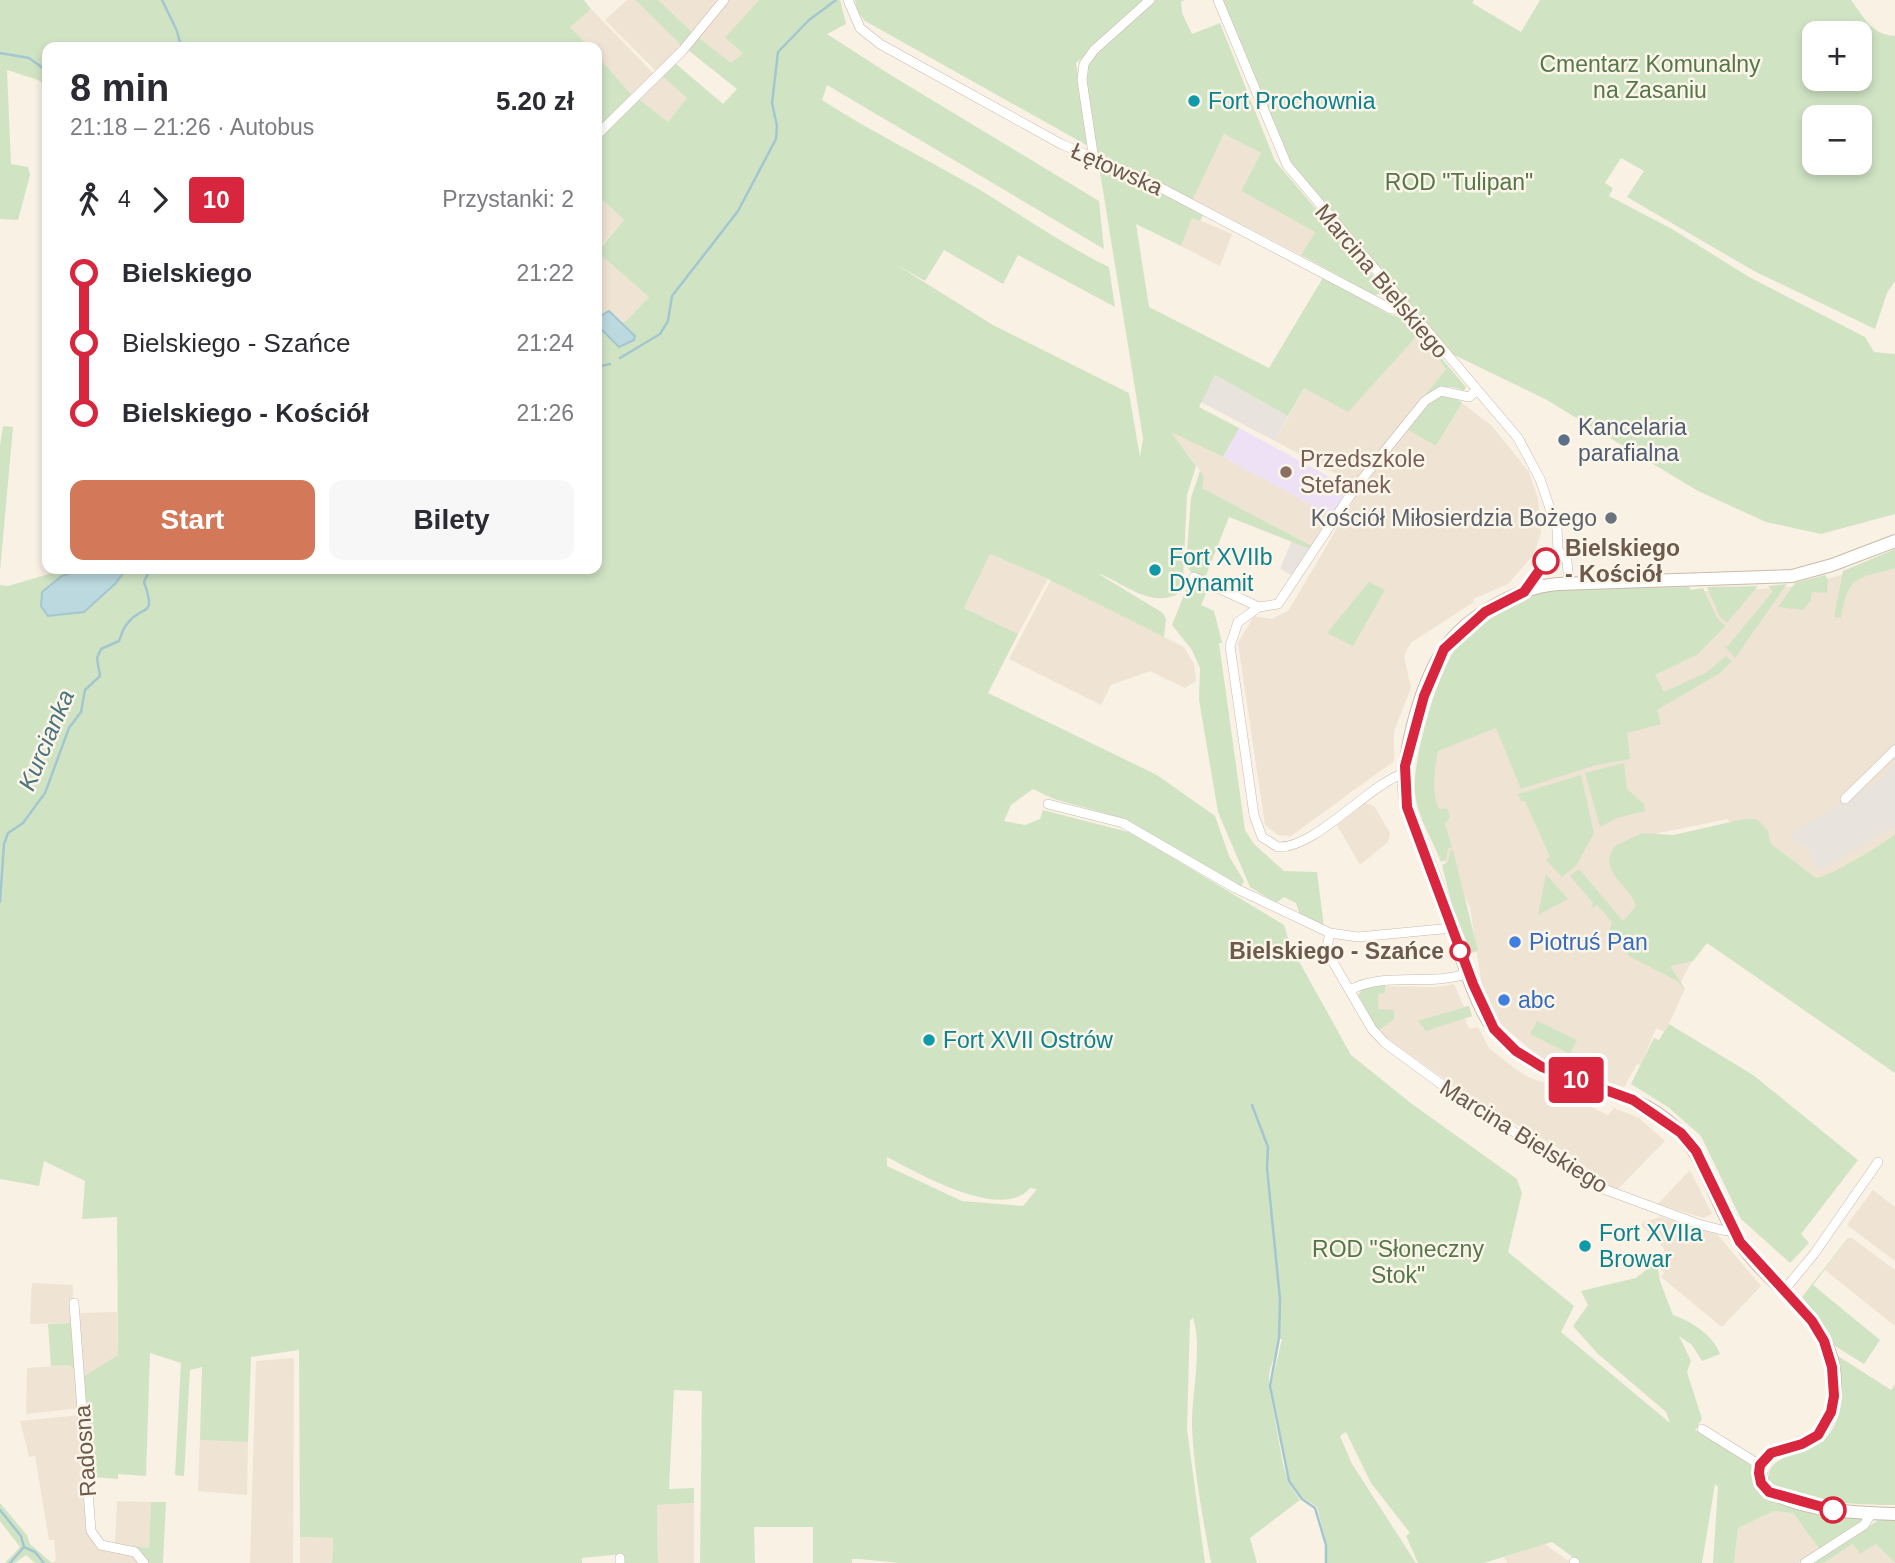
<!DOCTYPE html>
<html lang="pl">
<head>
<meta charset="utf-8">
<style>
	:root { --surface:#fff; --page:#f7f7f7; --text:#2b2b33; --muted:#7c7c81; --accent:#d37858 }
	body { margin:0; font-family:Arial,sans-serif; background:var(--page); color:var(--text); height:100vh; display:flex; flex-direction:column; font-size:26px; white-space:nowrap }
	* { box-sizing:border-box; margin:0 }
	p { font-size:23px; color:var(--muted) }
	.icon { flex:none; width:38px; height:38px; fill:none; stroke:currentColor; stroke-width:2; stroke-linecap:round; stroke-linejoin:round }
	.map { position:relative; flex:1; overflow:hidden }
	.panel { position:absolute; left:42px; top:42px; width:560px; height:532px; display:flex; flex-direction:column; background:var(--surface); border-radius:14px; box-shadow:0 4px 10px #0003 }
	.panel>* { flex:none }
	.badge { padding:0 14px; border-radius:5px; font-size:24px; line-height:46px }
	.fabs { position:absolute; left:1802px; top:21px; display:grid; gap:14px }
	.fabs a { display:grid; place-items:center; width:70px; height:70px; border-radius:14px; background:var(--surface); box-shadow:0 4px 10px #0003; font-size:35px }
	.map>.badge { position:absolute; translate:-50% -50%; box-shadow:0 0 0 4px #fff }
	.legs { display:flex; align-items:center; gap:10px; height:77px; padding:0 28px; font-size:23px }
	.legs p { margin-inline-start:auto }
	.summary { display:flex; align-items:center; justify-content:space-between; height:119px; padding:0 28px }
	h1 { font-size:38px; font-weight:700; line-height:52px }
	.primary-button { display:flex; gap:14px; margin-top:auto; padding:14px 28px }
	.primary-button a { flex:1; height:80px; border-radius:14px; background:var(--accent); color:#fff; font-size:28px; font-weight:700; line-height:80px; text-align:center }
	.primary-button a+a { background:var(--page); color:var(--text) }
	ul { padding:0 28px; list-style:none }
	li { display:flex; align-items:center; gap:24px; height:70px; font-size:26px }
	li i { display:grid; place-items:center; width:10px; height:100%; margin:0 9px; background:currentColor }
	li i::after { content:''; width:18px; height:18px; margin:-9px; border:5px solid; border-radius:50%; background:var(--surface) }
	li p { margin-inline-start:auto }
	li:first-child i { background:linear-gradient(#0000 50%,currentColor 0) }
	li:last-child i { background:linear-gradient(currentColor 50%,#0000 0) }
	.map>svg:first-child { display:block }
</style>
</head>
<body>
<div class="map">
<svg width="1895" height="1563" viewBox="0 0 1895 1563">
	<rect width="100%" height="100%" fill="#f9f1e4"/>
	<!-- residential -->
	<path fill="#efe3d3" d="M627 0H635L683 47 658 73 605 20Z
		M658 0H720L694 34Z
		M729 0H759L726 39 743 53 731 64 698 37Z
		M591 9 655 75 633 96 597 56V47H589L569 27Z
		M662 76 688 98 668 122 639 99Z
		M1224 134 1261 153 1241 191 1315 232 1301 255 1193 199Z
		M597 195 624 220 597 250Z
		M1192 217 1232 234 1220 266 1181 246Z
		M597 252 649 297 626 321 597 329Z
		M1418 335 1446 369 1354 483 1275 441 1304 388 1348 411Z
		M1462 403 1491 425 1529 472 1538 499 1541 532 1534 554 1508 584 1473 599 1474 602 1412 642 1407 649 1404 657 1411 688 1394 731V761L1291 836 1278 835 1265 825 1238 643 1254 616 1272 619 1289 610 1358 492 1408 430 1436 446Z
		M1170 431 1223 457 1332 516 1312 546 1202 488 1204 476Z
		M990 554 1048 579 1018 634 964 608Z
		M1895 555V848L1838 909 1737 837 1728 819 1659 833 1641 843 1614 869 1692 961 1680 983 1685 989 1665 1032 1656 1028 1641 1065 1637 1064 1624 1087 1543 1060 1497 1021 1484 1000 1470 907 1422 820 1427 741 1666 591H1730L1801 586 1856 571Z
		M1051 580 1184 647 1194 664 1196 681 1185 688 1150 671 1111 685 1101 705 1009 659Z
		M1366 803 1374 806 1390 833 1388 842 1360 865 1337 825Z
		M1454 984 1464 1007 1469 1006 1472 1016 1465 1019 1469 1029 1478 1027 1489 1048 1513 1067 1528 1077 1590 1099 1589 1106 1608 1115 1614 1108 1639 1118 1665 1141 1617 1190 1606 1186 1573 1156 1481 1105 1384 1036 1366 997 1375 986 1437 987Z
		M1690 1170 1712 1214 1703 1218 1658 1204Z
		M1873 1190 1895 1207V1261L1847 1225Z
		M1661 1217 1717 1234 1761 1286 1722 1327 1661 1277 1664 1273 1661 1270 1664 1248 1641 1225 1643 1222Z
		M1852 1238 1895 1270V1326L1825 1270 1848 1239Z
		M32 1283 73 1285 72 1323 30 1324Z
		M117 1312 118 1356 83 1377 80 1313Z
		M294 1358 293 1563H250L256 1361Z
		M69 1365 76 1371 80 1408 26 1414 27 1368Z
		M80 1415 88 1534 98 1549 133 1554 141 1563H52L56 1560 54 1540H49L35 1456 29 1457 20 1421Z
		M200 1440 248 1442 247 1495 198 1491Z
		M117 1501 151 1502 149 1548 115 1544Z
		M694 1503V1563H658L657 1505Z
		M1774 1511 1793 1513 1820 1550 1798 1563H1734L1738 1528Z
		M1868 1535 1895 1563H1824Z
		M300 1537 333 1538 332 1563H300Z
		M1545 1544 1571 1563H1507L1504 1557Z"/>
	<!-- industrial -->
	<path fill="#e9e3de" d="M1215 375 1288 416 1275 441 1201 402Z
		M1292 540 1310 549 1293 576 1280 569Z
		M1895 763V826L1820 871 1805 843 1798 846 1791 833 1879 781Z"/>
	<!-- education -->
	<path fill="#eee0f5" d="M1239 428 1348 487 1332 516 1223 457Z"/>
	<!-- green -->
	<path fill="#d0e4c4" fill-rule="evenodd" d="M0 0H584L591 9 570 27 589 47H47V86L38 80 7 70 11 164 28 167 30 175 18 220 0 219Z
		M635 0H658L694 34 683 47Z
		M759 0H840L846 24 827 34 889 74 1099 201 1104 249 827 85 822 100C873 133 927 159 980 190 1023 216 1063 245 1109 267L1115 307 1018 255 1003 284 944 250 925 281 895 264 993 325 1129 393 1140 457 1143 438 1099 166 1204 213 1200 221 1192 218 1181 246 1136 224 1149 307 1269 368 1324 276 1388 314 1408 319 1466 387 1464 391C1449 384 1438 386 1424 396L1446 369 1418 335 1348 412 1304 388 1288 416 1215 375 1199 407 1239 428 1223 457 1171 432 1196 466 1187 495 1183 580 1178 594C1148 608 1125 583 1097 573L1163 613 1166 619 1164 637 1048 579 990 554 964 608 1018 634 988 693 1157 775 1215 816 1229 856 1244 881 1241 887 1115 816 1054 799 1033 789 1011 805 1004 821 1025 825 1040 819 1043 810 1132 833 1284 925 1290 945 1351 1055 1412 1104 1517 1179 1522 1193 1508 1252 1574 1306 1561 1332 1670 1423 1666 1412 1597 1353 1573 1326 1588 1305 1581 1291 1636 1278 1646 1270 1649 1252 1656 1255 1660 1281 1673 1315C1691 1321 1714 1336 1720 1354L1702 1361 1692 1345 1679 1336 1691 1361 1687 1372 1702 1419 1695 1430C1711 1440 1739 1450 1750 1465 1760 1477 1753 1491 1771 1500 1801 1513 1836 1508 1866 1520L1820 1550 1793 1513 1774 1511 1738 1528 1734 1563H1713L1718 1487 1715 1484 1702 1563H1581L1552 1542 1484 1563H1418L1406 1536 1410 1533 1371 1483 1346 1432 1340 1436 1352 1464 1416 1563H1327V1546L1317 1507 1302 1497 1290 1481 1285 1463 1271 1386 1282 1339H1279L1269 1374V1387L1283 1464 1288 1482 1300 1500 1250 1538 1257 1563H1211C1203 1518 1194 1473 1192 1427 1191 1396 1203 1347 1193 1318L1190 1320 1187 1429 1205 1563H900L859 1559H852V1563H813V1527H754L755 1563H700L702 1391 674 1390 669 1489 694 1488V1503L657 1505 658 1563H624L623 1554 582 1558V1563H332L333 1538 300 1537 299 1350 251 1357 248 1442 200 1440 202 1367 190 1370 184 1476 175 1475 181 1363 150 1353 146 1476 118 1474V1479L92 1477 83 1377 118 1355 117 1217 82 1219 85 1181 44 1161 39 1186 0 1179V585L8 586 66 569H597V329L626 321 649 297 597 252 624 220 597 195V138L639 99 668 122 687 98 662 76 675 63 723 104 737 89 688 50 698 37 731 63 743 53 725 38ZM887 1157C918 1173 1002 1222 1030 1188L1037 1189 1023 1206 962 1201 887 1166Z
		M855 0H1147L1076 63 1090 147 865 21 857 11Z
		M1154 0H1185L1181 2 1182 13 1192 34 1220 23 1275 161 1381 285V294L1374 295 1301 255 1315 232 1241 191 1261 153 1224 134 1193 199 1095 154 1085 78 1088 63Z
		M1222 0H1474L1472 3 1521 32 1540 0H1851C1865 18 1870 34 1895 36V281L1887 293 1875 329 1754 271 1627 197 1644 171 1621 158 1605 183 1613 188 1609 196 1672 229 1749 277 1865 337 1874 352 1895 354V514L1821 534 1766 522 1698 491 1545 399 1450 353 1289 161ZM1815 33H1860V79H1815ZM1815 117H1860V163H1815Z
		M597 56 633 96 597 130Z
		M1439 395 1453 396 1462 403 1436 446 1408 430 1426 405Z
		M3 426 13 427 0 571V445Z
		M1200 471 1204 476 1202 488 1312 546 1310 549 1229 517 1205 578 1191 572 1186 565 1191 498Z
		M1895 549V568C1856 580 1849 574 1841 618L1834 617 1843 571Z
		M1825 575 1828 580 1827 593 1812 592 1811 600 1803 610 1778 607 1795 583Z
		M1369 582 1385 590 1353 646 1327 633Z
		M1197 583 1208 589 1201 605 1214 611 1222 643H1219L1245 830 1254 844 1284 871 1317 872 1324 927 1300 915 1296 903 1284 897 1276 903 1250 887 1218 812 1199 700 1200 668 1192 650 1172 625 1186 590Z
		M1787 584 1735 658 1723 644 1727 647 1773 591 1768 586Z
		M1758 586 1727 623 1720 617 1707 587Z
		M1689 587 1691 590 1703 588 1717 618 1725 626 1698 654 1655 675 1664 692 1707 672 1726 656 1732 661 1720 673 1657 710 1661 724 1627 733 1630 759 1597 765 1521 789 1496 728 1438 751C1434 771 1431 789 1439 809L1447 808 1450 817 1445 824 1452 847 1448 849 1446 860 1441 862C1432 838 1418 819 1415 793 1411 763 1439 664 1460 643 1479 622 1510 606 1536 595 1566 584 1653 588 1689 587Z
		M1624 763 1627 789 1644 804 1645 811 1617 818 1600 827 1585 773Z
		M1581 775 1594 833 1576 866 1562 877 1546 860 1550 857 1525 801H1521L1518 794Z
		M1744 819H1757L1768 831 1771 844 1816 878C1827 878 1884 844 1895 834V1073L1707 943 1693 961 1670 966 1685 989 1677 981 1629 956 1609 932 1612 922 1597 905 1591 909 1593 903 1570 876 1579 869 1623 921 1636 906C1630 885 1596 871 1615 846L1642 833 1673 835Z
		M1453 850 1478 951 1471 953 1452 906 1442 865 1448 862 1450 851Z
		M1546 874 1568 899 1538 915Z
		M1385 985V993L1378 994V1009L1394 1010V1019L1378 1031 1358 995 1364 987Z
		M1469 1006 1472 1016 1426 1031 1418 1021Z
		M1537 1021 1577 1040 1570 1054 1530 1034Z
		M1669 1024 1753 1075 1858 1160 1801 1234 1809 1243 1790 1263 1741 1219 1701 1136 1668 1107 1631 1084 1654 1038 1659 1040Z
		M1848 1238H1852L1848 1239 1813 1285 1880 1340 1864 1364 1835 1346 1829 1332 1802 1297Z
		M72 1323 76 1371 69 1365 51 1366 48 1324Z
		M1838 1356 1891 1390 1895 1384V1505C1865 1505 1789 1503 1769 1480 1763 1453 1817 1454 1832 1430 1846 1408 1842 1380 1838 1356Z
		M151 1502H166L163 1563H147L142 1552 133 1546 149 1548Z
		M0 1503 27 1535 30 1544 52 1563H35L26 1555 15 1563H5L20 1547 0 1521Z
		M1880 1519 1895 1520V1563L1876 1544 1860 1554 1853 1544 1824 1563H1814Z"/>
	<!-- water -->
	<path fill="#bbd9df" stroke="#a3c7d0" stroke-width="2" d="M609 311 635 336 634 340 619 347 598 326 597 318Z
		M83 569H126L116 583 84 612 48 616 41 606 42 592 62 576Z"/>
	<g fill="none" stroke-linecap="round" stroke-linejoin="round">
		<!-- stream -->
		<path stroke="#a3c7d0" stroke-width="2.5" d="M162 0 177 31 181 47
			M0 53 29 58 47 71
			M620 358 660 334 668 321 672 296 738 211 776 139 777 126 772 103 778 52 809 20 836 0
			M597 367 610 364
			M0 902 4 844 8 833 23 823 45 793 69 728 81 712 85 690 100 676 97 658 101 649 119 641C121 636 123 628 127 624 143 603 157 619 144 582L150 569
			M1252 1105 1268 1147 1267 1168 1280 1299 1279 1338 1270 1386 1289 1481 1302 1499 1315 1508 1326 1545V1563
			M0 1510 21 1536 24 1547
			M24 1547 35 1552 44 1563
			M10 1563 24 1547"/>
		<defs>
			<path id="street" d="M848 0 860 28 880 44 1061 144 1146 180 1391 309 1408 310
				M1218 0 1287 165 1518 438 1540 479 1557 529 1558 550 1567 561 1569 584
				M597 135 683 50 724 0
				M1094 160 1082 80 1084 64 1094 50 1150 0
				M1194 577 1259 607 1278 604 1355 488 1425 401 1441 391 1469 397 1476 391
				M1524 591 1550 555 1558 550
				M1259 607 1238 622 1230 646 1254 815 1262 837 1278 847C1314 849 1366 787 1404 773
				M1845 799 1895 750
				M1048 804 1123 823 1235 888 1330 933 1358 937 1452 928
				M1330 933 1327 947 1330 957 1372 1029 1385 1043 1478 1111 1575 1167 1601 1188 1698 1224 1726 1231 1731 1228
				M1350 990C1385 971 1431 987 1468 973
				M1785 1289 1814 1254 1878 1162
				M74 1303 91 1531 101 1545 135 1552 144 1563
				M1702 1429 1760 1465
				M620 1558V1563
				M1574 1562 1575 1563
				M1805 1563 1864 1525 1872 1513"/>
			<path id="secondary" d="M1895 541 1832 565 1792 576 1558 584C1518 587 1467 616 1444 649 1420 685 1397 766 1407 807 1420 840 1434 873 1445 907 1457 940 1473 1004 1494 1029 1537 1081 1604 1079 1657 1113 1706 1145 1709 1195 1739 1241 1773 1295 1848 1322 1833 1403 1822 1461 1772 1434 1759 1469L1764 1487C1792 1511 1859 1513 1895 1514"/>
		</defs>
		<!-- street casing -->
		<use href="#street" stroke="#c8b9ac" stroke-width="10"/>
		<!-- secondary casing -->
		<use href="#secondary" stroke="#cbbaaa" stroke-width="14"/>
		<!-- street -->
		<use href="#street" stroke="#fff" stroke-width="9"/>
		<!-- secondary -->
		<use href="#secondary" stroke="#fff" stroke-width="12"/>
	</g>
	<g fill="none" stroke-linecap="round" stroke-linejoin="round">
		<defs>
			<path id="line-1" d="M1546 561 1524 592 1485 612 1444 649 1424 696 1405 766 1407 807 1473 984 1494 1029 1516 1051 1542 1067 1633 1100 1681 1133 1696 1151 1740 1242 1812 1321 1824 1341 1832 1367 1834 1396 1831 1412 1818 1435 1802 1444 1771 1453 1760 1465 1759 1473 1761 1483 1769 1492 1833 1510"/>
		</defs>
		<!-- line-1 casing -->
		<use href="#line-1" stroke="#fff" stroke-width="16"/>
		<!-- line-1 -->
		<use href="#line-1" stroke="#d7263d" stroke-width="10"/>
	</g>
	<!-- markers -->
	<g fill="#0f9aa8" stroke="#fcf5e9" stroke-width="2.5">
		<circle cx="1194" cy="101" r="7"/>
		<circle cx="1155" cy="570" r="7"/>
		<circle cx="929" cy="1040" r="7"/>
		<circle cx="1585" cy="1246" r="7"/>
	</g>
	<circle fill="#5c6f8a" stroke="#fcf5e9" stroke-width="2.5" cx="1564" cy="440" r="7"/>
	<circle fill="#8d6e63" stroke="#fcf5e9" stroke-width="2.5" cx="1286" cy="472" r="7"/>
	<circle fill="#6b7280" stroke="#fcf5e9" stroke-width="2.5" cx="1611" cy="518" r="7"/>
	<g fill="#fff" stroke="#d7263d" stroke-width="3.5">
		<circle cx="1546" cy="561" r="12"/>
		<circle cx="1460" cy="951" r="9"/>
		<circle cx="1833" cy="1510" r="12"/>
	</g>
	<g fill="#3f7fe0" stroke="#fcf5e9" stroke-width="2.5">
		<circle cx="1515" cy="942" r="7"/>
		<circle cx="1504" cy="1000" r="7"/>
	</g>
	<g text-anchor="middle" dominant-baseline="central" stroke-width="5" stroke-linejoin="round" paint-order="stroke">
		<!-- park labels -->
		<g font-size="23" fill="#55784a" stroke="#fcf5e9">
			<text x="1650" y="64">Cmentarz Komunalny<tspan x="1650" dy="26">na Zasaniu</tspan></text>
			<text x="1459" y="182">ROD "Tulipan"</text>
			<text x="1398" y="1249">ROD "Słoneczny<tspan x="1398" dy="26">Stok"</tspan></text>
		</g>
		<!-- culture labels -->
		<g font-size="23" fill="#0d838f" stroke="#fcf5e9" text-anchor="start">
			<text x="1208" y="101">Fort Prochownia</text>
			<text x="1169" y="557">Fort XVIIb<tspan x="1169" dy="26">Dynamit</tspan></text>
			<text x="943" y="1040">Fort XVII Ostrów</text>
			<text x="1599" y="1233">Fort XVIIa<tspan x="1599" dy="26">Browar</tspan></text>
		</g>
		<!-- street labels -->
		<g font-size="23" fill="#6d5a4d" stroke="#fcf5e9">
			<text transform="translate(1117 169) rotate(24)">Łętowska</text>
			<text transform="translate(1382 281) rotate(50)">Marcina Bielskiego</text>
			<text transform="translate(1524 1136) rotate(32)">Marcina Bielskiego</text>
			<text transform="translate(85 1451) rotate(-94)">Radosna</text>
		</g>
		<!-- service labels -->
		<g font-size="23" fill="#4e5e75" stroke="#fcf5e9" text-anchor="start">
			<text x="1578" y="427">Kancelaria<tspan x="1578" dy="26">parafialna</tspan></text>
		</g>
		<!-- education labels -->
		<g font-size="23" fill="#785e54" stroke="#fcf5e9" text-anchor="start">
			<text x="1300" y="459">Przedszkole<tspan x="1300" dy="26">Stefanek</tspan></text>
		</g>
		<!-- worship labels -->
		<g font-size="23" fill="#5b616d" stroke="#fcf5e9" text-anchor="end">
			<text x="1597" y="518">Kościół Miłosierdzia Bożego</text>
		</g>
		<!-- stop labels -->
		<g font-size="23" font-weight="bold" fill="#6d5a4d" stroke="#fcf5e9" text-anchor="start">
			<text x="1565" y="548">Bielskiego<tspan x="1565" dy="26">- Kościół</tspan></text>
			<text x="1444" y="951" text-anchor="end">Bielskiego - Szańce</text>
		</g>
		<!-- shop labels -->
		<g font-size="23" fill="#366cbe" stroke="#fcf5e9" text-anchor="start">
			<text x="1529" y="942">Piotruś Pan</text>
			<text x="1518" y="1000">abc</text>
		</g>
		<!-- water labels -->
		<g font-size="24" font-style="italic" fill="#4a747e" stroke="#fcf5e9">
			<text transform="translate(46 740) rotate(-67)">Kurcianka</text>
		</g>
	</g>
</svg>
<div class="fabs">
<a>+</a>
<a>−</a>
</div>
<b class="badge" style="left:1576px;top:1080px;background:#d7263d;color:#fff">10</b>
<section class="panel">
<div class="summary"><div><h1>8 min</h1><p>21:18 – 21:26 · Autobus</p></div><b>5.20 zł</b></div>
<div class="legs"><svg class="icon" aria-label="walk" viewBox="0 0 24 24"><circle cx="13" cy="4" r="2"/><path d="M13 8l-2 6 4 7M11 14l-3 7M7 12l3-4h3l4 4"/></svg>4<svg class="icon" aria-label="forward" viewBox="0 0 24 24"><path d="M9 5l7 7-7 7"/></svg><b class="badge" style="background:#d7263d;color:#fff">10</b><p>Przystanki: 2</p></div>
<ul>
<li><i style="color:#d7263d"></i><b>Bielskiego</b><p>21:22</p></li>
<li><i style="color:#d7263d"></i><span>Bielskiego - Szańce</span><p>21:24</p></li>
<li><i style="color:#d7263d"></i><b>Bielskiego - Kościół</b><p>21:26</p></li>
</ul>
<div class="primary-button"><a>Start</a><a>Bilety</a></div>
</section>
</div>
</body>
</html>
